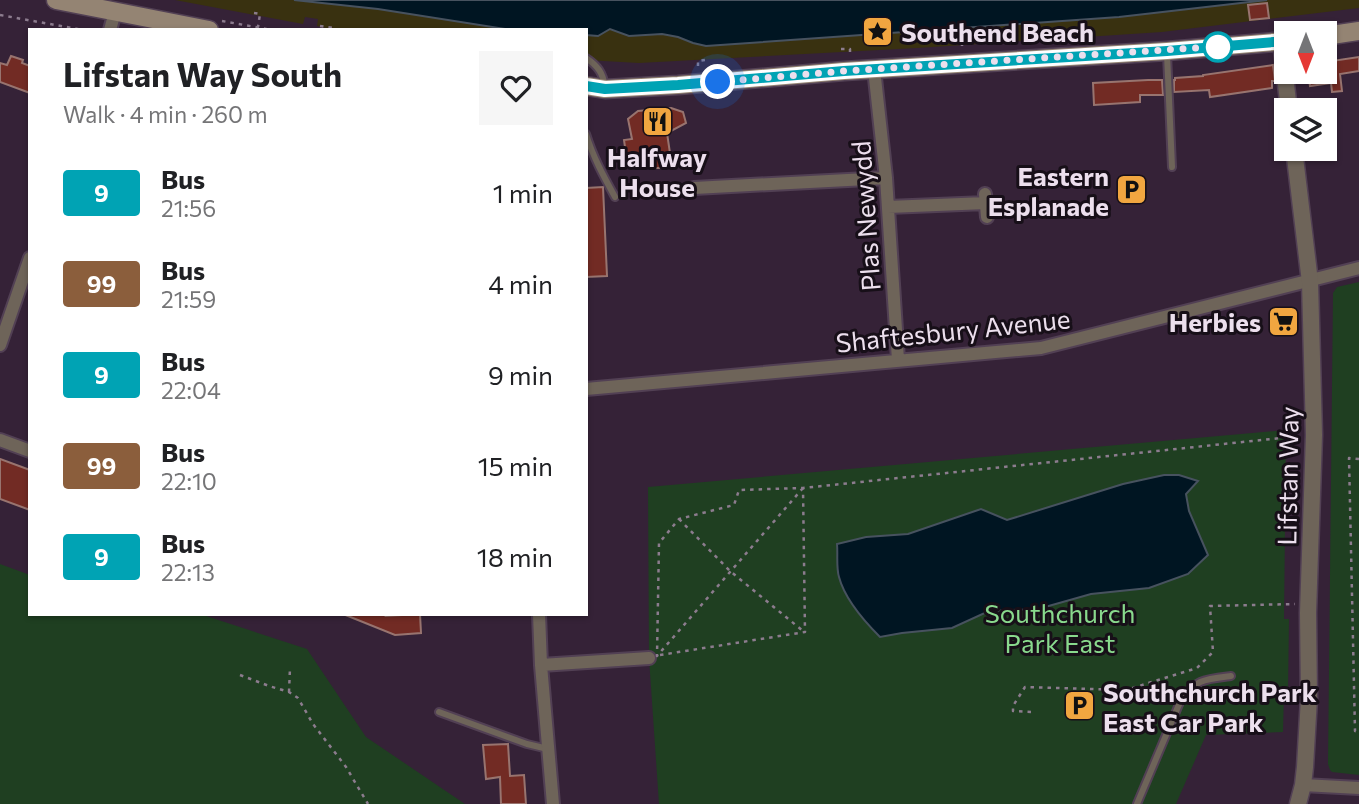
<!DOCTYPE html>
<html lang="en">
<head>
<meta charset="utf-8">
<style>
	:root { --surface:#fff; --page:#f6f6f6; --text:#202124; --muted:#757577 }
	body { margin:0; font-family:Commissioner,sans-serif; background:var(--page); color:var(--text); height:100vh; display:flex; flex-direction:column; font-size:26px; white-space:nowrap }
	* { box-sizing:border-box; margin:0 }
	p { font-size:23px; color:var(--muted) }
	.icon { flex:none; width:38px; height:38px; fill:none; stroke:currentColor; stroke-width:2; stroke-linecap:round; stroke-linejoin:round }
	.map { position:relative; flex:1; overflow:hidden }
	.side { position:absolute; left:28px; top:28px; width:560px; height:588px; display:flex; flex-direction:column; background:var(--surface); border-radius:0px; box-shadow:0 2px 5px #0004 }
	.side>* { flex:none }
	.badge { padding:0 14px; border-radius:5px; font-size:24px; line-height:46px }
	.needle { width:46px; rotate:180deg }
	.fabs { position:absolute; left:1274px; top:21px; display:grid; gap:14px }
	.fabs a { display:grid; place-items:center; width:63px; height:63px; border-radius:0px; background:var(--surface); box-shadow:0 2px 5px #0004; font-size:35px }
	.you { position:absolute; width:35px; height:35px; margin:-18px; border:5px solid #fff; border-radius:50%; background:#1a73e8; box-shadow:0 0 0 10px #1a73e833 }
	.map>.badge { position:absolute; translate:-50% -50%; box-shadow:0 0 0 4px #fff }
	.round { display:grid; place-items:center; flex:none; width:74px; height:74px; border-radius:0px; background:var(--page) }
	.head { display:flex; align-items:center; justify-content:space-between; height:119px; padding:0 35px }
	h1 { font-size:33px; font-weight:700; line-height:52px }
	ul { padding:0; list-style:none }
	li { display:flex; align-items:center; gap:21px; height:91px; padding:0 35px }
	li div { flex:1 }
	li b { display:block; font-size:26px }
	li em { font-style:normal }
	li .badge { min-width:77px; font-weight:700; text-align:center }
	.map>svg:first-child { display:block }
</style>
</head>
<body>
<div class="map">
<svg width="1359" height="804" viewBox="0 0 1359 804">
	<rect width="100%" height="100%" fill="#352237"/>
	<!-- green -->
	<path fill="#1f3f21" d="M1359 282V775L1332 772 1330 770 1328 764 1333 293 1337 287Z
		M1286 430 1284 619H1289L1288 691 1284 692 1283 732 1206 735 1176 804H659L649 658 648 487Z
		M0 564 30 575V614H200L307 649 366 737 465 804H0Z"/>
	<!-- sand -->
	<path fill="#393110" d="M175 0H1359V8L1162 32 917 48 639 63 586 60V30H336L317 26 318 19 305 17 303 24Z"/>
	<!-- water -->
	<path fill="#001522" stroke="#47525f" stroke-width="2" d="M294 0H1267L1119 17 706 46 693 43 678 37 662 34 629 36 610 29 598 36 586 35V30H512L378 9Z
		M1164 475H1179L1198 481 1186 494 1189 511 1208 555 1188 574 1149 588 1091 594 1038 609 989 611 952 628 902 633 880 637C864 621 845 600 839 577 836 567 838 554 837 544L866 537 908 534 981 509 1007 520 1123 484Z"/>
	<!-- building -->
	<path fill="#722b24" stroke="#98746f" stroke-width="2" d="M1267 3 1269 18 1250 20 1248 5Z
		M11 56 23 60 22 63 30 66V93L0 82V63L7 65Z
		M1359 57V71L1340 74 1342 91 1332 92 1331 83 1310 86 1308 72H1325V62Z
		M1273 65 1275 81H1272V88L1210 97 1209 90 1174 92V80H1175V78L1203 76V75Z
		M1148 80H1162L1163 95H1140V102L1094 105 1093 83Z
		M671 108 683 112 686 123 667 133 670 153 660 154 661 168H628L624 140 632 139 628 119 638 111Z
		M603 187 607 276 586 277V188Z
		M1293 310 1292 330 1279 333 1273 315Z
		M0 459 30 470V510L0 499Z
		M343 614H387L386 616 420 614 421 633 395 635Z
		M508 744 510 776 524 775 526 804H501L500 777 486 779 483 745Z"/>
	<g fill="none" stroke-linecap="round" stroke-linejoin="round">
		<defs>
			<path id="service" d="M1167 54 1172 167
				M586 58C598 66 603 73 605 87
				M586 134C593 157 604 177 615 197
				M439 712 527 744 548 749
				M1137 804 1180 702C1195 679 1205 679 1231 676"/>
			<path id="minor" d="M110 30 115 12
				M874 69 886 178 898 360
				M694 188 886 178
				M985 194 987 217
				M888 207 986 203
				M0 345 30 258
				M586 389 1041 348 1359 268
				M0 440 30 451
				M539 614 541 665 553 804
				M541 665 649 658
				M1303 785 1359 788"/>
			<path id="tertiary" d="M1281 42 1289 110
				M1294 149 1310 282 1314 435 1308 613 1309 698 1305 767 1303 785 1298 804"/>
			<path id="secondary" d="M56 0 209 30
				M1325 36 1359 31
				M586 86 605 89 678 85 844 71 1167 51 1286 41"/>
		</defs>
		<!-- service casing -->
		<use href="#service" stroke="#524054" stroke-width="10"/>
		<!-- minor casing -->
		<use href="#minor" stroke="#524054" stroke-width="16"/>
		<!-- tertiary casing -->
		<use href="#tertiary" stroke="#524054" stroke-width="19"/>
		<!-- secondary casing -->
		<use href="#secondary" stroke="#524054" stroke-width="21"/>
		<!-- path -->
		<path stroke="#8c7c8e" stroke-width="2.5" stroke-dasharray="3.5 5" stroke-linecap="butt" d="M254 13 260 14 258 27
			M0 15 83 30
			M222 21 272 30
			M320 26 333 28
			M1291 27 1316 23
			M1064 35 1072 34 1073 41
			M954 43 962 42V48
			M841 49H850V55
			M698 66V61L705 60
			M1359 459 1349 458 1355 731 1359 732
			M803 488 657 656 659 543 679 519 734 505 739 490Z
			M679 519 730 571 803 631
			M660 655 805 632 803 488 1300 436
			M240 675 269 686 289 692 298 698 313 724 346 767 368 804
			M289 692 290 668
			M1031 712 1013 711V706L1025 687 1126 690 1197 668 1213 652 1210 606 1295 604"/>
		<!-- service -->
		<use href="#service" stroke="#6e6459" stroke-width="6"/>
		<!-- minor -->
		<use href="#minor" stroke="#6e6459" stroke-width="12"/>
		<!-- tertiary -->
		<use href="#tertiary" stroke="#6e6459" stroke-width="16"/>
		<!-- secondary -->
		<use href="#secondary" stroke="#948473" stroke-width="18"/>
	</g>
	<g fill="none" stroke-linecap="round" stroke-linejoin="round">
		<defs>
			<path id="line" d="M586 86 605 89 678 85 844 71 1167 51 1286 41"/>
		</defs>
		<!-- line casing -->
		<use href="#line" stroke="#fff" stroke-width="16"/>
		<!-- line -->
		<use href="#line" stroke="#00a3b4" stroke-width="10"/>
		<!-- walk -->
		<path stroke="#ecdfed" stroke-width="7" stroke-dasharray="0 12.6" d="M718 82 844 71 1225 46 1218 47"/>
	</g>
	<!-- icons -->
	<defs>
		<symbol id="sight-square" viewBox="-11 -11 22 22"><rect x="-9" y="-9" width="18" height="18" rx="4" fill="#f1a640" stroke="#170f18"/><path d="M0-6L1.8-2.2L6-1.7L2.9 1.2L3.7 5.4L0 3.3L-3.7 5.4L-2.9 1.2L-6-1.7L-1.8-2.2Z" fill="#111"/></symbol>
		<symbol id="restaurant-square" viewBox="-11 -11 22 22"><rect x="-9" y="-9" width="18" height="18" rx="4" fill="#f1a640" stroke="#170f18"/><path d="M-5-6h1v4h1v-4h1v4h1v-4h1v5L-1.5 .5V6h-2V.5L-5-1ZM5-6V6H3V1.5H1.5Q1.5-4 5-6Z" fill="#111"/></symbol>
		<symbol id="parking-square" viewBox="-11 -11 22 22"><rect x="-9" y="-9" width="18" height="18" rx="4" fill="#f1a640" stroke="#170f18"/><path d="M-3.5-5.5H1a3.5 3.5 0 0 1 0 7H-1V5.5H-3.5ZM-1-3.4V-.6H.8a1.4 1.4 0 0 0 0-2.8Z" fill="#111"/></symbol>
		<symbol id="supermarket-square" viewBox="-11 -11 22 22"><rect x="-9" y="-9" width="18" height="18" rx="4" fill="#f1a640" stroke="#170f18"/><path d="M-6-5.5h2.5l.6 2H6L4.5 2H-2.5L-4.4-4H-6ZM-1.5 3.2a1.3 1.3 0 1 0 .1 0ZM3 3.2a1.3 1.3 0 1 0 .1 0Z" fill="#111"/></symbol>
	</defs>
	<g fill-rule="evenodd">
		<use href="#sight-square" x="860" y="14" width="35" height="35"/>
		<use href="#restaurant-square" x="640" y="104" width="35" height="35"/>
		<use href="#parking-square" x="1114" y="172" width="35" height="35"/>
		<use href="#supermarket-square" x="1266" y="304" width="35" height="35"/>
		<use href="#parking-square" x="1062" y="688" width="35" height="35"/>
	</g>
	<!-- markers -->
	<circle fill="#fff" stroke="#00a3b4" stroke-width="3.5" cx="1218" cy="47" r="14"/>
	<g text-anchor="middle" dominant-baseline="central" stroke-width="6" stroke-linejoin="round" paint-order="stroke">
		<!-- poi labels -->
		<g font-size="26" font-weight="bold" fill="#ecdfed" stroke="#170f18" text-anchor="start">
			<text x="901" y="31">Southend Beach</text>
			<text x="657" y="156" text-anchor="middle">Halfway<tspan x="657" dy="30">House</tspan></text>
			<text x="1109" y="175" text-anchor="end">Eastern<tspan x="1109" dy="30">Esplanade</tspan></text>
			<text x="1261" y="321" text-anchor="end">Herbies</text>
			<text x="1103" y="691">Southchurch Park<tspan x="1103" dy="30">East Car Park</tspan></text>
		</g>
		<!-- street labels -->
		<g font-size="26" fill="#ecdfed" stroke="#170f18">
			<text transform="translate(865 216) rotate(-94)">Plas Newydd</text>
			<text transform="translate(953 330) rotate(-6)">Shaftesbury Avenue</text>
			<text transform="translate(1287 476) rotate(-89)">Lifstan Way</text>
		</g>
		<!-- park labels -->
		<g font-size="26" fill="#89d98d" stroke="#170f18">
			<text x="1060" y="612">Southchurch<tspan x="1060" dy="30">Park East</tspan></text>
		</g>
	</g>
</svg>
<div class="fabs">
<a><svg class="needle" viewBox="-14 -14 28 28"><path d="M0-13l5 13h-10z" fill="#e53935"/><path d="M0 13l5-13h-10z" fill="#757577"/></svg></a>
<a><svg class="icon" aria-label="layers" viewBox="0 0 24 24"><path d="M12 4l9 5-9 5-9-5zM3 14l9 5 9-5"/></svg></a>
</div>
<div class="you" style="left:718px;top:82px"></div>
<section class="side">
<div class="head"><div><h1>Lifstan Way South</h1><p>Walk · 4 min · 260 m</p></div><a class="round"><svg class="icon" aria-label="heart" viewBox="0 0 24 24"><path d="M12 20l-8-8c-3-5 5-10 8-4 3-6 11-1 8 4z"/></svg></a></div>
<ul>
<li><span class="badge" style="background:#00a3b4;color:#fff">9</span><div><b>Bus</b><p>21:56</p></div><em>1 min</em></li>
<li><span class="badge" style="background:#8b5e3c;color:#fff">99</span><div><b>Bus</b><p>21:59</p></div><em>4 min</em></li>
<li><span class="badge" style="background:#00a3b4;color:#fff">9</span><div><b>Bus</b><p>22:04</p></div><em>9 min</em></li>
<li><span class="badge" style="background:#8b5e3c;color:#fff">99</span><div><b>Bus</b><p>22:10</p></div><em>15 min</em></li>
<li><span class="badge" style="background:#00a3b4;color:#fff">9</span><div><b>Bus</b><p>22:13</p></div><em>18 min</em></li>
</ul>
</section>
</div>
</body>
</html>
